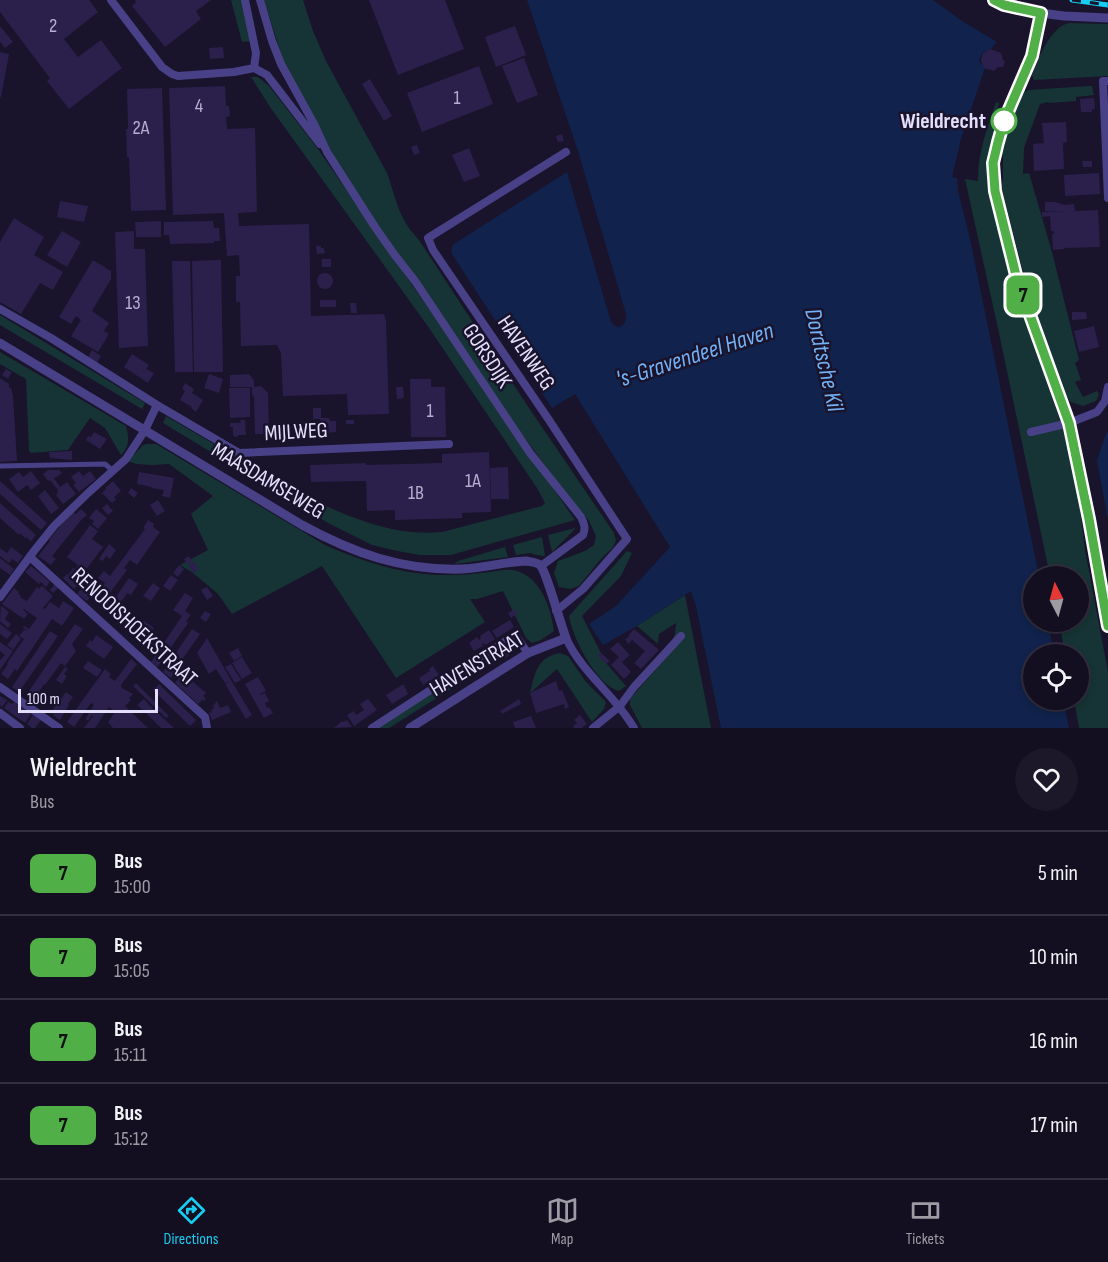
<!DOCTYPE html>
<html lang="en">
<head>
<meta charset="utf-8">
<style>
	:root { --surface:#130e20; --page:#1c1729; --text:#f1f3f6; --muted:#9d9ca5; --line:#322e3e; --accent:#16cef2 }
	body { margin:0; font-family:"Sofia Sans Condensed",sans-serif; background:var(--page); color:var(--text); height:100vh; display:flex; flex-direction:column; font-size:22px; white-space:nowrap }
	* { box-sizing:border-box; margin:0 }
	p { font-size:20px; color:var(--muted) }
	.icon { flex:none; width:33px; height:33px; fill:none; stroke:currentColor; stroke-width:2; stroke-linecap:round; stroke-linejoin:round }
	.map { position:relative; height:728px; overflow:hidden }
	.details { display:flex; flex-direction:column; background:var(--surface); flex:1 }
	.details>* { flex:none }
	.badge { padding:0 12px; border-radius:9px; font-size:21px; line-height:39px }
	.needle { width:39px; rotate:354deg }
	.tools { position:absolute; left:1023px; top:566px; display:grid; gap:12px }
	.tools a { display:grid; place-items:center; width:66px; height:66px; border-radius:50%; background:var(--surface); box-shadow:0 3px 9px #0003,0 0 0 2px var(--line); font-size:30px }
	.scale { position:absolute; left:18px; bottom:15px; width:140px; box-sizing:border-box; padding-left:6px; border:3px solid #e4dffd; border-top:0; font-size:16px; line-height:21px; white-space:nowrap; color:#e4dffd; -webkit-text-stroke:4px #19132b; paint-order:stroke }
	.map>.badge { position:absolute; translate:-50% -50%; box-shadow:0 0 0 3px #fff }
	.round { display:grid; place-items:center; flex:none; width:63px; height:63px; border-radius:32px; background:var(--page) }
	.head { display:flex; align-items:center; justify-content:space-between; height:102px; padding:0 30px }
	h1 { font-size:28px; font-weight:600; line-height:45px }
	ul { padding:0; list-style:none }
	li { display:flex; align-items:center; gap:18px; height:84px; padding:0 30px; border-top:2px solid var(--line) }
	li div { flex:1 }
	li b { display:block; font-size:22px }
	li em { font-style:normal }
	li .badge { min-width:66px; font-weight:700; text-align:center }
	.tab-bar { display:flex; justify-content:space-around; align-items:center; height:84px; border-top:2px solid var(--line); background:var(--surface); font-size:16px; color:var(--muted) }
	.tab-bar a { display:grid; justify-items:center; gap:3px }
	.tab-bar .active { color:var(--accent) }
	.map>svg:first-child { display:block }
</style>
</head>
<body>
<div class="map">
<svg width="1108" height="728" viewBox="0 0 1108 728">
	<rect width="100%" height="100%" fill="#19132b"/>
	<!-- green -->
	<path fill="#163435" d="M231 0H242L251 41 242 42Z
		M264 0H303L313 31 326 61 387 173C393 189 396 206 404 220 408 228 414 234 419 240L529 408 614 533 616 541 613 547 600 560 579 586 570 589 559 587 554 573 558 561 585 551 594 545 596 536 589 521 561 487 513 422 333 160 291 80 282 57Z
		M1069 23 1108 24V76L1034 80 1032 75C1038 59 1051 26 1069 23Z
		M251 77H258L269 86 318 149 575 520 451 555H420L397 551 372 545 328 523 163 423 166 416C195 433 224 450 254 467 308 498 377 539 442 532L542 506 545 503 537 488 427 325 270 107Z
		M1089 86H1092L1094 95 1076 97V101L1049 103 1048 102 1040 104 1024 148 1023 174 1029 173 1052 252 1079 360 1075 363 1081 380 1075 382 1083 397 1097 391 1099 395 1096 401 1083 406 1071 402 1067 397 1026 283 1001 186 1003 180V158L1001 150 1008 127 1024 91 1026 92 1028 90Z
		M996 102 999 103 998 108 1000 109 995 121 997 122 991 140 988 157V181L993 207 1013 285 1061 423 1076 477 1085 550 1108 672V728H1079L1074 699H1078V654H1065L1059 621H1078V576H1050L999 333 965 179 978 181V180C978 151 987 129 996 102Z
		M0 315 145 403 142 409 0 325Z
		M0 352 126 426C129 438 130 446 121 455L105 428 90 418 68 450 31 453 29 451 26 379 0 364Z
		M147 444H156L325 545C363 562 407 576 449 575 463 575 476 574 490 572 497 571 506 569 513 570 540 575 551 607 554 631L541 640 532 643 526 638 503 591 477 599H470L485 622 396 678 322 566 232 614 218 594 193 573 180 565 208 550 191 514 213 496 169 464 153 465 136 464 128 461 143 445Z
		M575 528V529L552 552 548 535Z
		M542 537 545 556 536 555 530 553 516 555 513 545Z
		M505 547 508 557 454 564 458 561Z
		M627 551 632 553 621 576 582 616 606 663 626 686 619 691C597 686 572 637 569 616Z
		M685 595 711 728H642L630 705V699L665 659 675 634 676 623 659 634 658 644 637 626Z
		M512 642 518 647 389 728H370L505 643Z
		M560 653 568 656 586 682 606 702 604 709 592 722 557 669 530 693C535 673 537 657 560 653Z"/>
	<!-- water -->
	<path fill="#11234c" d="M527 0H933L962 21 997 42 991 49 983 52 979 61 985 68 961 139 952 177 957 178 958 191 970 239 1039 576H1034V621H1048L1054 654H1034V699H1063L1069 728H721L696 606 691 591 637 626 603 645 589 624 616 606 670 547 575 394 552 408 452 254C451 250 451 247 454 244L567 172 611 322C619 332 627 325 626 314L578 151Z
		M1108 431V520L1097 461 1105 436Z"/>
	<!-- building -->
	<path fill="#2b204b" d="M0 0H89L98 12 64 39 78 57 101 40 122 68 69 109 47 81 50 78 0 12Z
		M135 0H211L196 11 201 19 165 47 132 6 136 2Z
		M369 0H445L464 49 398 75Z
		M0 26 13 42 5 48 0 42Z
		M515 26 526 55 496 67 485 37Z
		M223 47 224 58 210 59 209 48Z
		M990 49 1001 53 1003 60 1005 61 1003 67H998L994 71 984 68 981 61 983 53Z
		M0 52 9 54 1 97H0Z
		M524 58 538 95 517 103 502 66Z
		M479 66 493 104 422 132 407 93Z
		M370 79 392 116 384 121 362 84Z
		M225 86 226 106H229L230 116 226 117 227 129 255 128 257 212 238 213 239 226 309 224 311 316 384 314 386 321 389 414 348 415 347 394 283 396 281 353 277 345 241 346 240 302H236V276H240L239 255 227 256 224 213 173 215 169 88Z
		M162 88 166 210 131 211 129 157H127L126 129H128L127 89Z
		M1094 98 1095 109H1092V112H1081L1080 99Z
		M1066 122 1067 142 1063 143 1064 169 1034 171 1033 144 1044 143 1042 123Z
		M562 134 564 141 558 142 556 136Z
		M417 145 420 153 414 155 411 147Z
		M469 148 480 176 464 182 452 155Z
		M1082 161H1092V167H1083Z
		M1099 173 1100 194 1065 196 1064 175Z
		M60 201 88 206 84 222 57 217Z
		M1045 202H1055L1065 205 1074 204 1075 211 1098 210 1100 247 1064 248V249L1053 250 1052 234H1054V231H1051L1050 216 1042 217V212L1065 211H1045Z
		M14 218 44 237 34 255 63 272 53 290 40 283 21 314 0 302V242Z
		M161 221V237H136L135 222Z
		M213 221 214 228H219L220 241H214V243L170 244 169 235H164V222Z
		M62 231 81 242 67 267 47 255Z
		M134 231V249H145L148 346 119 348 115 232Z
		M316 246H321V248H324L325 253 317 254Z
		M322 259H331V267H322Z
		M93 260 111 271V279L92 311 109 323 104 331 109 334 98 352 71 336 81 320 76 316 71 324 59 317Z
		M221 260 223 372H194L192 261Z
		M172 261H190L193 372H175Z
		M317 281a8 8 0 1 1 16 0a8 8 0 1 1-16 0Z
		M320 300H336V307H320Z
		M350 303H356L357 313H351Z
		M1072 312H1086L1087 319 1072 320Z
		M1094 326 1099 347 1079 352 1074 331Z
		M92 350 101 356 96 365 87 359Z
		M132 354 149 365 146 369 154 373 148 383 124 367Z
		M6 369 12 372 8 379 2 375Z
		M209 374 223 379 219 393 204 388Z
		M249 374 254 380V387L261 386 268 393 269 434H255L254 398 252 394V387H230V375Z
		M0 378 9 384V388H11L13 396 17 461 0 462Z
		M410 379H431V387H445L446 437H411Z
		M185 383 194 389 192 393 203 400 196 412 191 408 192 407 180 400 185 391 182 389Z
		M396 387H403L404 398 397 399Z
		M229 388H250V417L230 418Z
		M313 408H321V418H329L330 421H336V432L325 433V431H321L320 419H313Z
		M240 420H245L246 435H238V436L235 437 233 435V427H230V423H241Z
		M346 420H354V424H346Z
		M94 432 107 439 100 449 86 440 88 436 91 437Z
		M72 451V460L50 458 49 452Z
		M489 452 491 512 462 513V518L395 520V510L367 511 366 481 311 482 310 465 366 463V465L442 463V454Z
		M508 467 509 499H491L490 468Z
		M48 470H59L62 473 55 478 53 477 60 487 67 482 76 494 63 504 56 495 58 493 57 491 58 490 50 480 48 481 43 474Z
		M31 471 40 483 31 490 27 485 18 492 9 479 19 472 23 477Z
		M79 471 83 476 90 471 96 479 79 492 73 485 76 483 71 477Z
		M139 472 174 478 170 498 162 496 164 490 151 488 152 487 137 484Z
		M0 481 47 523 41 530 0 494Z
		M113 481 121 491 114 497 116 500 112 503 102 493 106 489 105 488Z
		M131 488 138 493 134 498 128 493Z
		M45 490 59 508 51 514 38 496Z
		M158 500 165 511 157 516 150 505Z
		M0 503 36 535 31 541 26 537 25 538 20 533 19 535 0 518Z
		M107 504 113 511 108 515 102 508Z
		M81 509 87 515 82 519 52 556 56 559 51 565 38 556 50 541 49 540 72 511 76 514Z
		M96 509 107 518 98 529 92 524 94 521 89 518Z
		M148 520 154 524 153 527 160 532 137 565 130 560 124 568 127 570 109 594 101 588 105 583 98 578 104 571 110 576 145 529 143 528Z
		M90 525 98 531 92 539 103 547 82 575 77 571 74 575 81 582 74 589 63 578 67 574 68 575 73 568 75 569 78 565 67 557Z
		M109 544 116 550 110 559 106 556 103 561 99 559Z
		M11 547 23 556 18 563 12 559 9 563 0 556V548L7 553Z
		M189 556 192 561 187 564 184 559Z
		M0 558 14 569 10 575 0 568Z
		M194 561 199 569 193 573 188 565Z
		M179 565 184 569 178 577 173 573Z
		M31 566 50 582 46 587 41 582 39 584 25 572Z
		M171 575 178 580 170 591 163 586Z
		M90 578 96 583 89 592 92 595 87 601 77 594Z
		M129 578 138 584 131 595 127 593 117 608 122 611 116 619 106 611Z
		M153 583 160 588 151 601 143 596Z
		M55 584 58 588 53 593 50 590Z
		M42 586 53 596 43 608 45 609 50 602 59 608 63 601 74 608 62 626 52 619 17 671 15 669 8 679 1 674 8 664 7 663 24 639 19 636 24 630 28 631 23 628 24 626 29 629 37 618 24 609 23 610 28 614 24 619 2 604 14 588 19 592 18 593 21 596 20 597 27 601 37 587 39 589Z
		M207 587 213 596 207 600 201 590Z
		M185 593 193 598 185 611 191 615 186 621 188 623 165 656 166 657 162 663 161 662 157 667 151 662 182 616 173 610Z
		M1 606 9 612 5 619 11 624 8 628 0 621Z
		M515 609 517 614 511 618 508 613Z
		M205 611 211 614 206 622 200 618Z
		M510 620 514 627 497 638 492 631Z
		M144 621 154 628 152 631 156 633 153 638 150 637 149 639 155 644 149 651 134 638 137 634 136 631Z
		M0 624 12 633 7 639 0 634Z
		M75 624 83 629 72 644 76 651 65 666 61 663 45 685 44 684 36 696 29 691Z
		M192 629 200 634 179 664 180 665 171 678 163 672Z
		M634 629 659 650 641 669 634 663 645 651 632 640 628 644 625 639 629 637 628 636Z
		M489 630 495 639 485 645 484 643 482 644 483 646 474 651 469 643 477 637 479 640 481 638 480 636Z
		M50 631 58 636 19 692 12 687Z
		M16 634 21 639 13 650 7 645Z
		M96 635 113 647 104 659 86 646 90 640 92 642Z
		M207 638 231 680 225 683 216 669 209 674 197 653Z
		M0 642 13 651 0 670V660L5 655 0 651Z
		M618 642 630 655 622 662 631 672 624 679 611 665 619 657 610 649Z
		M238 648 242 656 234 661 229 653Z
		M505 648 510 655 504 659 499 652Z
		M601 653 610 661 606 664 598 656Z
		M242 657 252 673 242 679 232 663Z
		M131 659 137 664 121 685 122 688 133 694 129 698 126 695 131 700 125 706 148 728H113L108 722 115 712 109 707 95 728H84L93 716 92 715 89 720H86V718L94 705 91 703 74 727 67 722 105 669 111 674 109 677 115 681Z
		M88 661 102 670 97 677 83 668Z
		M231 664 241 680 235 683 225 667Z
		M433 666 439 675 423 685 419 678 430 671 429 669Z
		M65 667 68 669 64 674 67 676 62 684 56 680Z
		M186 669 195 677 192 681 206 693 203 696 206 699 204 701 202 700 198 704 175 683Z
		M258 677 266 691 260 694V695L265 693 269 701 265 703 267 708 269 707 273 713 264 718 245 684Z
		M231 680 252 715 246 719 225 684Z
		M556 681 559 691 562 690 569 707 565 709 564 704 536 713 530 693Z
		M136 683 169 716 166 718 133 686Z
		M159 684 196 720 190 726 153 690Z
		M402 685H404L408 694 392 704 386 695Z
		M66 692 73 697 68 704 69 705 60 720 53 715 54 714 51 712Z
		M0 696 7 700 2 707 0 705Z
		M144 699 150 706 174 728H161L147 714 137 705Z
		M368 699 377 710 354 726 347 715 354 711 356 715 364 710 360 704Z
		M519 699 521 704 502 714 500 711Z
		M217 701 220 708 228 705 231 712 212 720 209 713 212 712 211 710 214 708 213 706Z
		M8 702 12 704 14 702 31 714 25 723 4 708Z
		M33 715 41 720 35 728H32L27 724Z
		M580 715 587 724 582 728H574L573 726 577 723 574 720Z
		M531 716 536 728H515L513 722Z
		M347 720 352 727 334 728 342 721 343 722Z"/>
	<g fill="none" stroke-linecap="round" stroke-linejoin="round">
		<!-- pedestrian -->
		<path stroke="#484187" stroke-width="5" d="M0 466 105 464 113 471"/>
		<!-- minor -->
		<path stroke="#484187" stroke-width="8" d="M111 0 162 67 172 74 178 76 234 72 254 68
			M245 0 256 53 254 68 267 75 320 144
			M260 0 272 41 281 64 314 124 327 152 375 227 394 254 415 281 530 453 581 517C584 523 586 528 583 535L541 566
			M994 0 1004 5 1041 13
			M1108 81H1103L1108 198
			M0 309 51 338 157 405 239 453 449 444
			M1031 432 1069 423 1097 412 1105 401 1108 387
			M30 557 205 717 207 728
			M0 597 34 551 54 526 88 493 126 459 145 430 157 405
			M556 611 583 589 627 539 549 420 433 250 428 238 566 152
			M566 638C582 673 615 695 634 728
			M0 687 59 728
			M0 713 20 728
			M372 728 515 635 528 653
			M593 728 620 706 634 687 681 636"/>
		<!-- tertiary -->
		<path stroke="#484187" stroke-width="9" d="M1108 18 1064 16 1041 13 1032 56 1004 121 998 142 993 163 995 191 1017 279 1069 423 1079 466 1108 626
			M0 343 302 525C353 553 403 571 462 569 483 568 504 562 526 561 531 562 536 562 540 565 546 570 561 626 566 638L528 653 410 728"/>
		<defs>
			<path id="rail" d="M1072 0 1108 5"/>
		</defs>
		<!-- rail casing -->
		<use href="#rail" stroke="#16cef2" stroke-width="5"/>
		<!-- rail -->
		<use href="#rail" stroke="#19132b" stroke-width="3" stroke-dasharray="9" stroke-linecap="butt"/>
	</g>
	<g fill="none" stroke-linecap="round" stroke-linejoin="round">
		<defs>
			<path id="line" d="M994 0 1004 5 1041 13 1032 56 1004 121 998 142 993 163 995 191 1017 279 1069 423 1089 519 1108 626"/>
		</defs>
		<!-- line casing -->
		<use href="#line" stroke="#fff" stroke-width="14"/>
		<!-- line -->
		<use href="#line" stroke="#50af46" stroke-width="9"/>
	</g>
	<!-- markers -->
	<circle fill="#fff" stroke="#50af46" stroke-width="3" cx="1004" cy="121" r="12"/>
	<g text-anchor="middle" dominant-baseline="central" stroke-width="5" stroke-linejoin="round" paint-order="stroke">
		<!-- number labels -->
		<g font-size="20" fill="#b6afd0">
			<text x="53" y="26">2</text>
			<text x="457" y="98">1</text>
			<text x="199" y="106">4</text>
			<text x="141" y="128">2A</text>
			<text x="133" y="303">13</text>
			<text x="430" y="411">1</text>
			<text x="473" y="481">1A</text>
			<text x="416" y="493">1B</text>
		</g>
		<!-- stop labels -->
		<g font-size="22" font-weight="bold" fill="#e4dffd" stroke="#19132b" text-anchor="end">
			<text x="986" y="121">Wieldrecht</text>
		</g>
		<!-- street labels -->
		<g font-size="22" fill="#e4dffd" stroke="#19132b">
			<text transform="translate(526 353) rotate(56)">HAVENWEG</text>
			<text transform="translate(487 356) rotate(57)">GORSDIJK</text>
			<text transform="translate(296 432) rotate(-3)">MIJLWEG</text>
			<text transform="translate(268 481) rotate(31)">MAASDAMSEWEG</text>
			<text transform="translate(134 627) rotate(43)">RENOOISHOEKSTRAAT</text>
			<text transform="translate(477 664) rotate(-31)">HAVENSTRAAT</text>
		</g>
		<!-- water labels -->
		<g font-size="24" font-style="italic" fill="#73b1f7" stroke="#19132b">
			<text transform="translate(695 355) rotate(-18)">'s-Gravendeel Haven</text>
			<text transform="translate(824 360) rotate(77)">Dordtsche Kil</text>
		</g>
	</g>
</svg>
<div class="tools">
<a><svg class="needle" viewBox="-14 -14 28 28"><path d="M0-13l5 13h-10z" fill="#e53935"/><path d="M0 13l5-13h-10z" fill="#9d9ca5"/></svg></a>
<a><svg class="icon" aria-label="locate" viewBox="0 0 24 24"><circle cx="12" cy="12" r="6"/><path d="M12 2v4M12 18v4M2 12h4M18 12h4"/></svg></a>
</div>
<div class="scale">100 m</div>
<b class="badge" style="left:1023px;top:295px;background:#50af46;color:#111">7</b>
</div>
<section class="details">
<div class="head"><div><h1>Wieldrecht</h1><p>Bus</p></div><a class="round"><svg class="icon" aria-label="heart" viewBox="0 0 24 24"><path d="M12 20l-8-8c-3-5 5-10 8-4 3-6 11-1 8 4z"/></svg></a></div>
<ul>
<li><span class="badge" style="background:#50af46;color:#111">7</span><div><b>Bus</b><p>15:00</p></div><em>5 min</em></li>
<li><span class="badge" style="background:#50af46;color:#111">7</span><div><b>Bus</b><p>15:05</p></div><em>10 min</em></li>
<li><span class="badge" style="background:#50af46;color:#111">7</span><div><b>Bus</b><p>15:11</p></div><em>16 min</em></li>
<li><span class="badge" style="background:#50af46;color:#111">7</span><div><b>Bus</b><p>15:12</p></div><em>17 min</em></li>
</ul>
</section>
<nav class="tab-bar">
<a class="active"><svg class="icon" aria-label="directions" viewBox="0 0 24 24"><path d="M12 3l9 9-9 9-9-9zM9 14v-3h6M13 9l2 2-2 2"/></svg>Directions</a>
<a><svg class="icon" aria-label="map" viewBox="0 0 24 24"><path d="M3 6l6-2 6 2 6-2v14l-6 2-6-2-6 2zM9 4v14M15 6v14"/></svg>Map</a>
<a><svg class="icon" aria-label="tickets" viewBox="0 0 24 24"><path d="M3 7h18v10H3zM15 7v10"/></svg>Tickets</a>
</nav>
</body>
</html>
